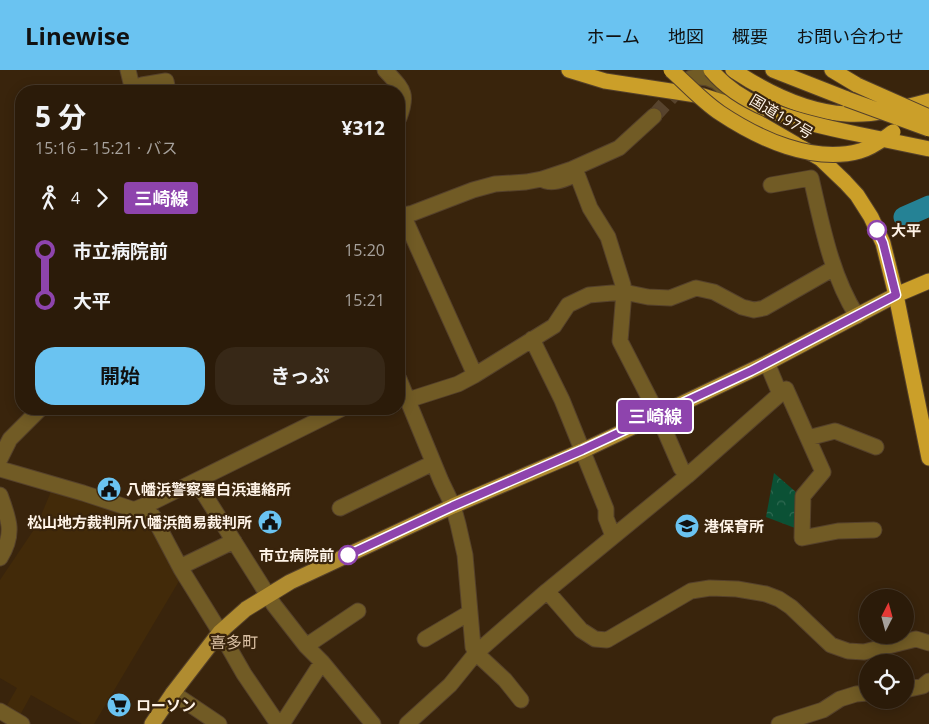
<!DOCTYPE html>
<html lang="ja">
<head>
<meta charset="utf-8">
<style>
	:root { --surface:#2b1b09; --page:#372817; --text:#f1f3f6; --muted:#a6a19c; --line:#47392a; --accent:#6ac3f1 }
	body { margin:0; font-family:"Open Sans","Noto Sans JP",sans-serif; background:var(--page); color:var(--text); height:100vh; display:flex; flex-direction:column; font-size:19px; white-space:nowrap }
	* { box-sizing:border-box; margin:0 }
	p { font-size:16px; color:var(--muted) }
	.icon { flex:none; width:28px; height:28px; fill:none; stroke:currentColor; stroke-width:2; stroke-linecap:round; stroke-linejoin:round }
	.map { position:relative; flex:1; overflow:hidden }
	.side { position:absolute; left:15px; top:15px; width:390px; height:330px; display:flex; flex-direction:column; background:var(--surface); border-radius:20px; box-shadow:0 2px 12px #0003,0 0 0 1px var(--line) }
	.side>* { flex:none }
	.badge { padding:0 10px; border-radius:4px; font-size:18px; line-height:32px }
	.needle { width:32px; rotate:6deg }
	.controls { position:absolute; left:859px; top:519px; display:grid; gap:10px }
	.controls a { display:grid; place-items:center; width:55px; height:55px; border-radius:50%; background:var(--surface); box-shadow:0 2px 12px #0003,0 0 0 1px var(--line); font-size:25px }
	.map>.badge { position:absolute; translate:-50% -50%; box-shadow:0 0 0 2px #fff }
	.legs { display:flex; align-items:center; gap:8px; height:55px; padding:0 20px; font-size:16px }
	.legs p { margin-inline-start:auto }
	.headline { display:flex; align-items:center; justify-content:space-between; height:85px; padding:0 20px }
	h1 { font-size:28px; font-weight:700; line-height:38px }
	.primary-button { display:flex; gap:10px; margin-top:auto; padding:10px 20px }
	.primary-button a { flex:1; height:58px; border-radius:20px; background:var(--accent); color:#111; font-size:20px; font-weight:700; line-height:58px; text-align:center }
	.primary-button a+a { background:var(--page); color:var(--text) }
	ul { padding:0 20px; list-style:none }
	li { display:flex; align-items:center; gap:18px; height:50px; font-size:19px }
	li i { display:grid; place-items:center; width:8px; height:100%; margin:0 6px; background:currentColor }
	li i::after { content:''; width:12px; height:12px; margin:-6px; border:4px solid; border-radius:50%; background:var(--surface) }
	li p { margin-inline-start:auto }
	li:first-child i { background:linear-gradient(#0000 50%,currentColor 0) }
	li:last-child i { background:linear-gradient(currentColor 50%,#0000 0) }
	header { display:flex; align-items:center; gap:30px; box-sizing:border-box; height:70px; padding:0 25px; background:var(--accent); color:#111 }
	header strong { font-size:24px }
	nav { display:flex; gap:28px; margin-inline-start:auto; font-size:18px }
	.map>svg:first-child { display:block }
</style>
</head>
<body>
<header>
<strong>Linewise</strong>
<nav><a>ホーム</a><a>地図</a><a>概要</a><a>お問い合わせ</a></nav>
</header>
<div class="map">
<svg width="929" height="654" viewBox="0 0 929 654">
	<defs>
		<pattern id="park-crowns" width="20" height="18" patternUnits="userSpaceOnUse" patternTransform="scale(1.25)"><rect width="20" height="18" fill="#0b5135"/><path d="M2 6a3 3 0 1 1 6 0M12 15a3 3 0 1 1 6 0" fill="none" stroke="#306a52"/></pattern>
	</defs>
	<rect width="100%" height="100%" fill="#39240c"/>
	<!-- built -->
	<path fill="#422a09" d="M52 419 150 450 182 506 94 654H82L31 625 19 647 5 639 17 618 0 608V510L37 455Z"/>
	<!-- park -->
	<path fill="url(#park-crowns)" d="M774 403 797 423 795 458 766 447Z"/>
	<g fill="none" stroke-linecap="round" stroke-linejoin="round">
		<!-- river -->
		<path stroke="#258295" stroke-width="21" d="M904 147 929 136"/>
		<!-- minor-tunnel -->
		<path stroke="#57432d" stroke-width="15" stroke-dasharray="15 8" stroke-linecap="butt" d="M654 46 683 14"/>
		<defs>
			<path id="minor" d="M128 0 133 21
				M385 0C402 19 409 22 399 48
				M691 8C706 5 719 10 727 23L725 33
				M142 15 166 11 168 21
				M542 109C552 116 567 108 577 104L590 138 608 167 623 215 624 222 620 271 658 345 681 398 687 406
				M771 115 811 108C822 155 831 205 857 246
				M403 145 475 305
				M399 146 413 143 473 120 495 114 526 112 542 109 572 99 619 78 654 46
				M532 269 562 330 606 439V448L613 466
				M399 309 441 411 453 436 458 454 465 485 473 577 476 583 505 610 521 630
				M780 324 786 319 823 402 803 426 802 468 838 461 874 460
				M408 330 458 314 475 305 554 256 568 235 589 225 624 222 648 227 670 228 696 218 714 222 742 237 754 240 764 238 834 198
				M808 368 835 361 876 377
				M0 389 10 369 40 339
				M0 399 83 423 153 446 181 499 220 562 244 604 278 654
				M196 411 274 535 306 576 322 592 373 654
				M0 425C9 449 15 464 0 488
				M340 438 433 393
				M136 439 155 431 341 339
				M180 497 234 471
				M547 521 581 560 595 569 607 570 691 521 710 518 737 519 766 524 779 529 791 537 831 575 848 581 864 582 916 569 929 573
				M425 569 469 543
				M306 576 358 541
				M905 620 923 616 929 611
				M173 623 219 654
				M0 641 22 654
				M282 654 322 592
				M407 654 450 615 476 583 547 521 687 406 780 324 767 293
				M779 654 823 640 840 629 856 624 868 623"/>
			<path id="major" d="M152 654 173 623 220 562 246 539 290 512 453 436 582 381 658 345 767 293 896 225"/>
			<path id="highway" d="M569 0 605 11 703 26 725 33 821 89 845 112 857 125 871 147 883 173 896 225 929 388
				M733 0C766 22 806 42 846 44 873 46 903 38 929 31
				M773 0 847 29
				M832 0 857 15
				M896 225 929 211"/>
		</defs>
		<!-- minor casing -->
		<use href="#minor" stroke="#55412b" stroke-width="17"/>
		<!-- major casing -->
		<use href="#major" stroke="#55412b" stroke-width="17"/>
		<!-- highway casing -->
		<use href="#highway" stroke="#55412b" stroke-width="17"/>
		<!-- path -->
		<path stroke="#74624e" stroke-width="2" stroke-dasharray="2.5 4" stroke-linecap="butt" d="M309 17 310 21"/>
		<!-- minor -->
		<use href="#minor" stroke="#715b25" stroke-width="15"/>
		<!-- major -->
		<use href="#major" stroke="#b08c30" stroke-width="15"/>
		<!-- highway -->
		<use href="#highway" stroke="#cb9f29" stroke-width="15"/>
		<defs>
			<path id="highway-bridge" d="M671 0C687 14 702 31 720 43 759 69 813 94 860 81 872 78 883 69 893 62
				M711 0C745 41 808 54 857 64 881 69 905 74 929 79
				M857 15 929 47
				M847 29 929 59"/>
		</defs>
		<!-- highway-bridge casing -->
		<use href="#highway-bridge" stroke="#55412b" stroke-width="17" stroke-linecap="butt"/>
		<!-- highway-bridge -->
		<use href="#highway-bridge" stroke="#cb9f29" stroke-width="15"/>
	</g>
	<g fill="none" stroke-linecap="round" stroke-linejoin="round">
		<defs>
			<path id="line-1" d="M348 485 453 436 582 380 751 301 896 225 883 173 877 160"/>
		</defs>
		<!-- line-1 casing -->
		<use href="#line-1" stroke="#fff" stroke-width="11"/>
		<!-- line-1 -->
		<use href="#line-1" stroke="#8e44ad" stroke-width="8"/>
	</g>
	<!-- icons -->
	<defs>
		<symbol id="civic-disc" viewBox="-11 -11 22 22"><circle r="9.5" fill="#6ac3f1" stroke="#39240c"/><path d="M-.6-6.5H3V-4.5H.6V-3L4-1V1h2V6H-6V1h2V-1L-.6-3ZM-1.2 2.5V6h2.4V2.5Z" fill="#111"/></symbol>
		<symbol id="school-disc" viewBox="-11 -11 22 22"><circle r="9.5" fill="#6ac3f1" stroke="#39240c"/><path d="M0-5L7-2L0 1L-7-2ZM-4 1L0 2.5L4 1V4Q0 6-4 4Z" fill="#111"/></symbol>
		<symbol id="supermarket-disc" viewBox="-11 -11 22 22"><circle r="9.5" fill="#6ac3f1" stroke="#39240c"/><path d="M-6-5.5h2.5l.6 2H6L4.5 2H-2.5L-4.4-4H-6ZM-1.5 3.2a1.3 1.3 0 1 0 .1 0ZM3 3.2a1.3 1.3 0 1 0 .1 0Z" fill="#111"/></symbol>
	</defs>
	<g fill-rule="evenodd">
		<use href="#civic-disc" x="95" y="405" width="28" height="28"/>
		<use href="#civic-disc" x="256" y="438" width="28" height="28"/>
		<use href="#school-disc" x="673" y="442" width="28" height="28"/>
		<use href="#supermarket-disc" x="105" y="621" width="28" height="28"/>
	</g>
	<!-- markers -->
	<g fill="#fff" stroke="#8e44ad" stroke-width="2.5">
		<circle cx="877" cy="160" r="9"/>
		<circle cx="348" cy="485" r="9"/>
	</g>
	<g text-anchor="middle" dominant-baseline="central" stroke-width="4.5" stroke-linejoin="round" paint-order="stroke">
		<!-- street labels -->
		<g font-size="15" fill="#fef3e7" stroke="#39240c">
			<text transform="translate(782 46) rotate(31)">国道197号</text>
		</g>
		<!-- stop labels -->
		<g font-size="15" font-weight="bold" fill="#fef3e7" stroke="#39240c" text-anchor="start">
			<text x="891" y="160">大平</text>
			<text x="334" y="485" text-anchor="end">市立病院前</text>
		</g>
		<!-- poi labels -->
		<g font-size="15" font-weight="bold" fill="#fef3e7" stroke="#39240c" text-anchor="start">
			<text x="126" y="419">八幡浜警察署白浜連絡所</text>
			<text x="252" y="452" text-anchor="end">松山地方裁判所八幡浜簡易裁判所</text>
			<text x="704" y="456">港保育所</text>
			<text x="136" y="635">ローソン</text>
		</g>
		<!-- neighbourhood labels -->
		<g font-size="16" fill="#dac0a4" stroke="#39240c">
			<text x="234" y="572">喜多町</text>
		</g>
	</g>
</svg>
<div class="controls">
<a><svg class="needle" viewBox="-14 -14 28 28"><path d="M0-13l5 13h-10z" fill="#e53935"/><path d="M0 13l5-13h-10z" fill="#a6a19c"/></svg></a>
<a><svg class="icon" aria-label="locate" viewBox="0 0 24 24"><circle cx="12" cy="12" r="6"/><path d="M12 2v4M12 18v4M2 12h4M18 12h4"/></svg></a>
</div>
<b class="badge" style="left:655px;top:346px;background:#8e44ad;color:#fff">三崎線</b>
<section class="side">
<div class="headline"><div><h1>5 分</h1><p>15:16 – 15:21 · バス</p></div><b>¥312</b></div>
<div class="legs"><svg class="icon" aria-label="walk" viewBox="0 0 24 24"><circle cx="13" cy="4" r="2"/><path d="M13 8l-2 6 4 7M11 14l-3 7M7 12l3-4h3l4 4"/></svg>4<svg class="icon" aria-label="forward" viewBox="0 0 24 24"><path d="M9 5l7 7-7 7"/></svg><b class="badge" style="background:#8e44ad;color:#fff">三崎線</b></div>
<ul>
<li><i style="color:#8e44ad"></i><b>市立病院前</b><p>15:20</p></li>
<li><i style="color:#8e44ad"></i><b>大平</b><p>15:21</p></li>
</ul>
<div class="primary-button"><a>開始</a><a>きっぷ</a></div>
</section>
</div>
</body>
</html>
